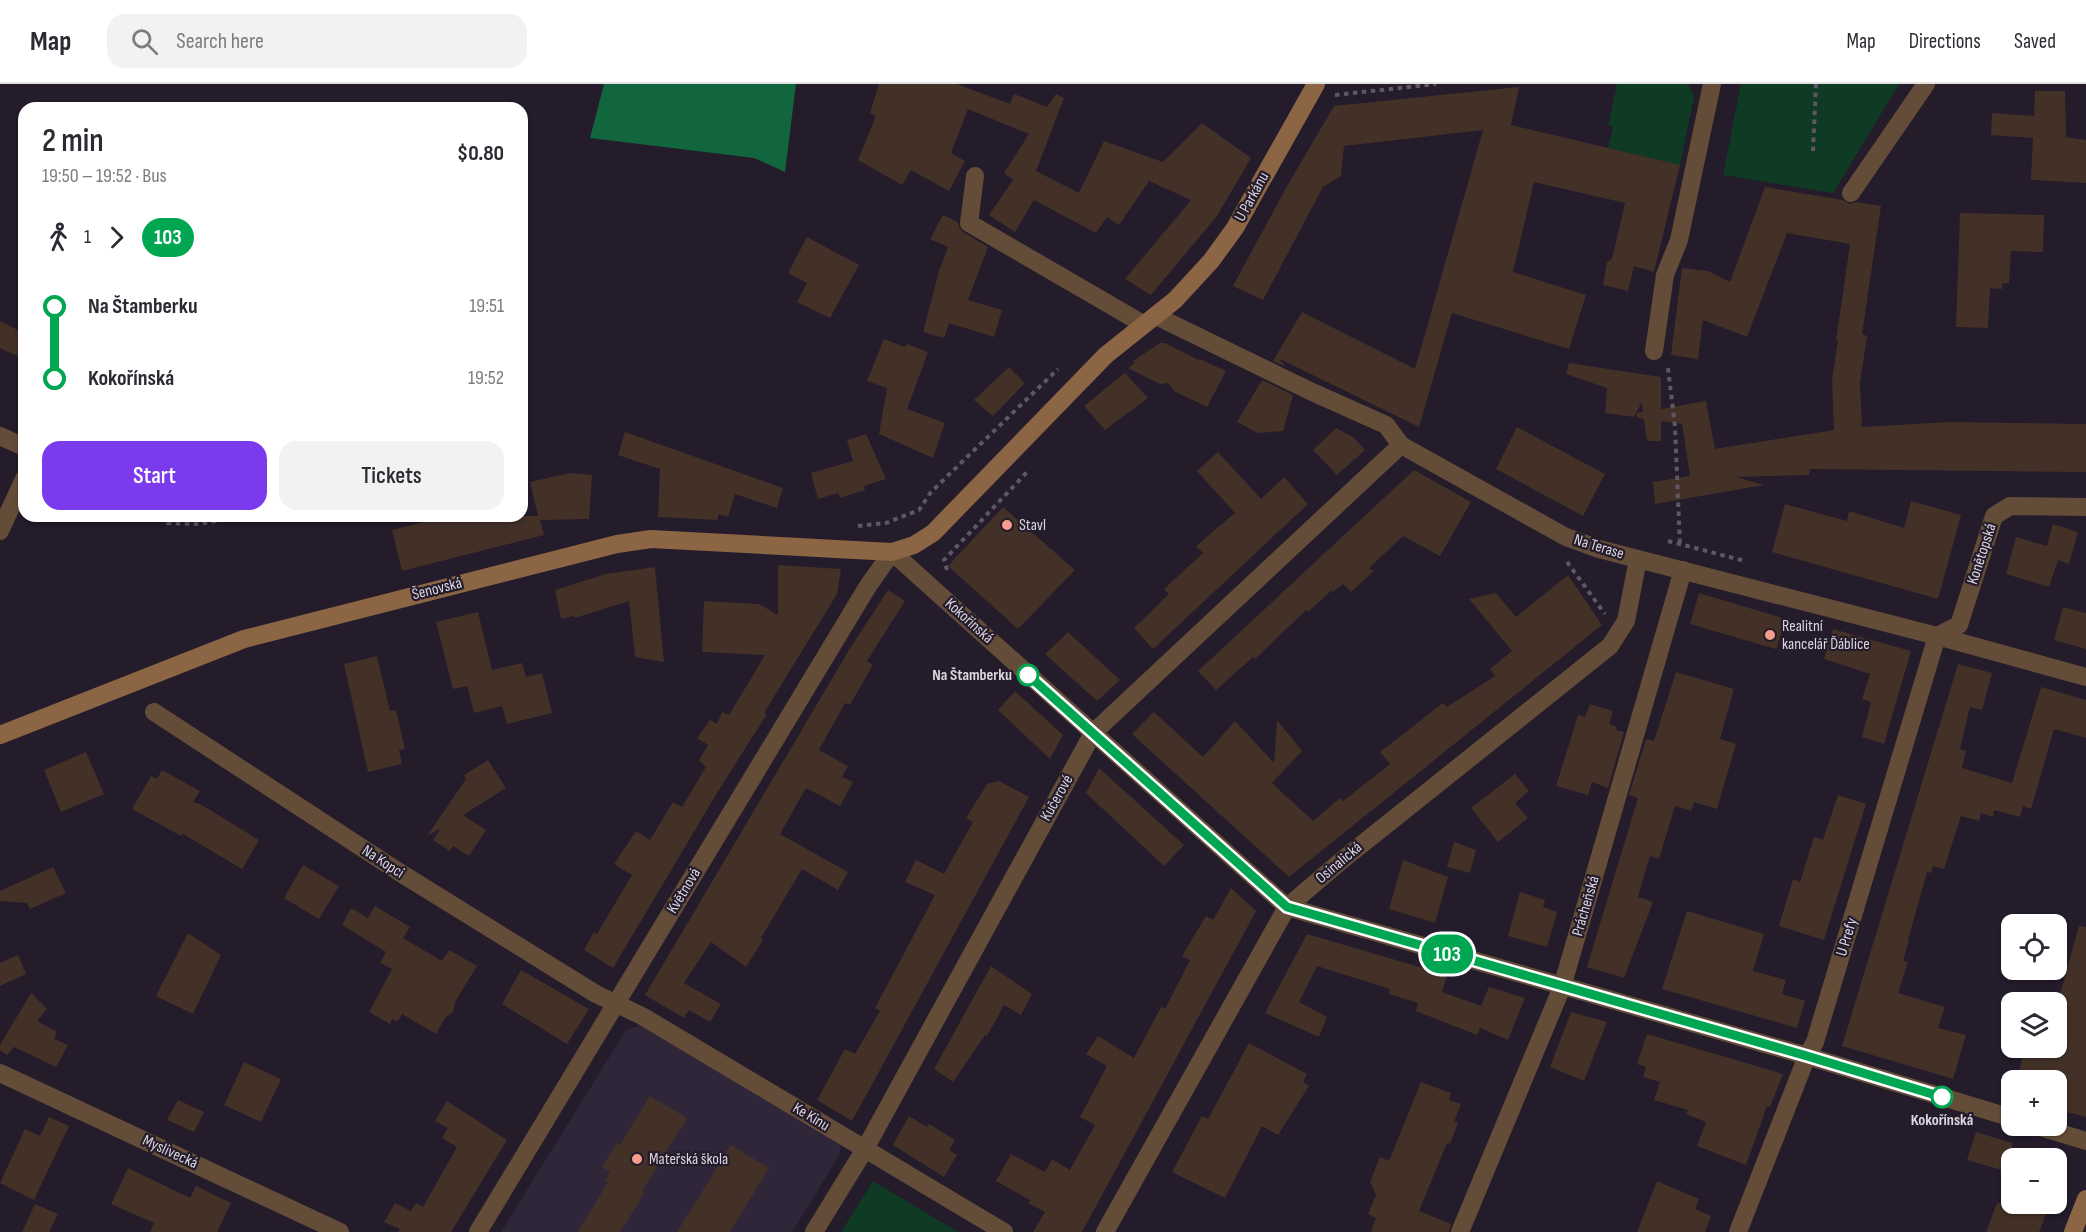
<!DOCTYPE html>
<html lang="en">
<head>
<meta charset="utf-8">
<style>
	:root { --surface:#fff; --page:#f2f2f3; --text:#2b2b33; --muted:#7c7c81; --line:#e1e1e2; --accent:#7c3aed }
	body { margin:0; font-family:"Sofia Sans Condensed",sans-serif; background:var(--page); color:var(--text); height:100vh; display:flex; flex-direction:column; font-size:22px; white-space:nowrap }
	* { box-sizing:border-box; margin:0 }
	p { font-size:20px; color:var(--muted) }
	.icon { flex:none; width:33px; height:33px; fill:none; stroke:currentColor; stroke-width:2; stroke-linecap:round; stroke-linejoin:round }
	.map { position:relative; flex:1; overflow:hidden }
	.side { position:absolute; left:18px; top:18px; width:510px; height:420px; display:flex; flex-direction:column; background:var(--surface); border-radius:18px; box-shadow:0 2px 4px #0004 }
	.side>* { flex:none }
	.badge { padding:0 12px; border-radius:20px; font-size:21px; line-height:39px }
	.tools { position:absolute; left:2001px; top:830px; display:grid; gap:12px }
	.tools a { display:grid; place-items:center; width:66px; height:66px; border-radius:12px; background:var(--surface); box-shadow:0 2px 4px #0004; font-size:30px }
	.map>.badge { position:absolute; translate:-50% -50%; box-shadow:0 0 0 3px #fff }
	.legs { display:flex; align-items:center; gap:9px; height:66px; padding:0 24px; font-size:20px }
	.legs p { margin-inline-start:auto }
	.head { display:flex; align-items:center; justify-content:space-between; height:102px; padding:0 24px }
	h1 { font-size:33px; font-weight:600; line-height:45px }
	.button { display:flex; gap:12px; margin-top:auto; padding:12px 24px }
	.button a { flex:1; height:69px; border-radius:18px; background:var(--accent); color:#fff; font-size:24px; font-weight:600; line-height:69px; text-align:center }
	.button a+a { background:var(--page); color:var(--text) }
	ul { padding:0 24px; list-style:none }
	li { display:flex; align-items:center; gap:21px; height:72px; font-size:22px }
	li i { display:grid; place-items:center; width:9px; height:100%; margin:0 8px; background:currentColor }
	li i::after { content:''; width:15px; height:15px; margin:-8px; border:4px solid; border-radius:50%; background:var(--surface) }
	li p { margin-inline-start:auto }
	li:first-child i { background:linear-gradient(#0000 50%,currentColor 0) }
	li:last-child i { background:linear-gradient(currentColor 50%,#0000 0) }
	header { display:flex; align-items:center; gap:36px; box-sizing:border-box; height:84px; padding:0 30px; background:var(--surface); border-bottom:2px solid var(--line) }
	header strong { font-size:28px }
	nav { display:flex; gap:33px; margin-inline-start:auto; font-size:21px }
	.search { width:420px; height:54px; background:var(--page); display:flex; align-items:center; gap:15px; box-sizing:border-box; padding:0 21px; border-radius:18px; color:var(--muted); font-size:22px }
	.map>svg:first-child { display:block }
</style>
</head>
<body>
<header>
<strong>Map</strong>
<div class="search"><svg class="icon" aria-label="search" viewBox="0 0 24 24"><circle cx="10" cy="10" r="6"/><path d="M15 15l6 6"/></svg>Search here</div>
<nav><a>Map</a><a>Directions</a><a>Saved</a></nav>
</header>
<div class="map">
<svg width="2086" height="1148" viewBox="0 0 2086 1148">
	<rect width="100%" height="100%" fill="#241b2b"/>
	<!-- built -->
	<path fill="#302639" d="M642 941 840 1058V1070L792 1148H501L626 946Z"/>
	<!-- green -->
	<path fill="#0f3b25" d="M1617 0H1688L1694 13 1680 81 1608 64 1613 43 1608 41Z
		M1741 0H1899L1833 109 1723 91Z
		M873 1097 958 1148H841Z"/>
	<!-- forest -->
	<path fill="#11663e" d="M604 0H796L785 88 754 74 590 54Z"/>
	<!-- building -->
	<path fill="#433128" d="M879 0H957L1010 20 1014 10 1047 23 1056 10 1064 14 1036 87 1079 109 1104 57 1163 78 1202 39 1251 74 1217 132 1151 211 1125 195 1191 116 1149 97 1119 141 1107 133 1096 149 1034 116 1015 148 989 131 1013 96 1004 89 1029 50 968 25 951 69 965 77 949 107 911 86 902 101 858 76 876 32 870 29Z
		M1519 3 1511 41 1680 81 1654 188 1634 182 1628 207 1603 201 1607 178 1612 175 1625 119 1534 98 1513 188 1586 211 1569 265 1452 229 1419 343 1278 274 1287 283 1273 277 1302 228 1415 285 1483 46 1344 62 1341 92 1323 103 1263 216 1233 202 1286 104 1334 22Z
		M2035 7H2065L2066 53 2086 56V99L2031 96 2033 54 1991 51 1992 29 2034 32Z
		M1765 103 1843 116 1850 120 1857 118 1881 122 1862 250 1867 252 1860 299 1862 343 1950 338 2086 340V388L1810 385 1809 391 1736 393 1764 401 1655 420 1653 398 1690 392 1682 340 1661 337V357H1647L1644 335 1637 334V329L1643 328 1642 318 1634 333 1605 329 1607 304 1566 290 1569 279 1661 293V325L1706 317 1715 365 1834 346 1832 296 1838 257H1836L1850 160 1787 149 1747 253 1703 236 1698 275 1671 271 1682 184 1708 187 1730 198Z
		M1960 129 2044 131 2043 168 2011 167 2009 199H2002V205L1990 204 1988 244 1956 243Z
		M943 131 958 138 959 143 963 148 988 163 968 216 1002 226 994 253 949 239 944 254 923 248 939 187 948 163 930 155Z
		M807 153 859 181 830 234 797 218 807 199 788 189Z
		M0 237 24 249V275L0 264Z
		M884 255 905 263 907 260 928 268 907 325 945 339 933 374 879 350 887 304 867 297Z
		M1160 259H1165L1198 276 1200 275 1226 287 1207 323 1174 307 1168 299 1160 300 1128 284 1135 279 1133 277Z
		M1009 283 1025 299 993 332 974 316Z
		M1125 289 1148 314 1105 346 1084 322Z
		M1262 296 1293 311 1283 347 1258 349 1237 338Z
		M1517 343 1605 390 1583 432 1496 385Z
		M1336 344 1353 353 1365 366 1337 391 1313 366Z
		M625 348 783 404 777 424 735 410 728 433 719 430 717 436 658 433 660 385 618 371Z
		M866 350 886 395 864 402 865 406 840 414 838 409 818 415 811 389 853 377 847 356Z
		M1218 368 1261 415 1284 393 1308 420 1153 565 1134 544 1169 510 1164 505 1203 469 1196 462 1235 429 1197 387Z
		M1414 386 1471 418 1440 472 1403 452 1369 484 1374 487 1351 508 1343 500 1333 508 1332 506 1308 528 1306 526 1255 575 1253 573 1216 606 1198 587Z
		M570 389 592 391 589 435 540 436 544 451 402 487 392 446 447 432H538L530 398Z
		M1911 417 1961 431 1938 515 1772 468 1785 420 1847 437 1849 427 1904 444Z
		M1003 423 1075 486 1018 545 948 482Z
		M2053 440 2078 448 2069 480 2058 476 2049 503 2006 490 2016 453 2047 462Z
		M778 481 841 485 837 510 764 629 767 630 717 709 613 884 584 866 594 848 597 850 632 791 614 780 636 747 650 756 673 718 682 723 706 683 699 676 708 661 697 654 710 636 717 640 722 628 729 631 765 571 702 568 704 517 759 520 778 531Z
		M655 483 664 578 635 573 629 517 575 534 574 532 561 535 555 506 606 490Z
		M1568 491 1602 541 1289 793 1132 650 1154 628 1203 673 1235 637 1274 679 1277 636 1302 667 1272 699 1313 737 1340 714 1343 717 1390 680 1380 668 1443 619 1447 623 1495 592 1490 585 1512 567 1469 515 1496 509 1516 533Z
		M888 506 905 517 867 577 873 581 850 621 845 619 819 666 848 682 842 693 853 698 840 722 806 704 780 750 848 788 838 806 802 785 761 854 763 856 746 883 711 858 684 899 721 920 710 938 689 926 684 934 645 911 849 566Z
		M1699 509 1786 535 1776 565 1690 540Z
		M2063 523 2086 529V565L2054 556Z
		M478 528 492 586 522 579 526 593 542 589 552 629 507 640 502 622 474 629 467 602 453 605 436 538Z
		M1833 545 1911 567 1884 660 1862 653 1871 618 1862 615 1870 590 1824 575Z
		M1068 548 1120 596 1097 617 1045 570Z
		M377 572 390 627 396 626 405 665 399 666 402 680 368 688 344 580Z
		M1958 580 1992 589 1982 626 1970 623 1960 665 1966 667 1962 684 2012 699 2041 603 2086 616V654L2054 645 2031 725 2023 722 2020 733 1994 726 1993 733 1981 729 1979 737 1961 732 1944 785 1933 782 1931 789 1927 788 1908 856H1909L1903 877 1908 878 1898 909 1945 923 1938 944 1966 951 1953 995 1842 962Z
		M1676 588 1734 605 1720 655 1736 660 1717 725 1694 718 1691 727 1675 722 1659 775 1650 772 1638 813 1653 818 1624 894 1587 883 1638 714 1629 711 1646 655 1654 657Z
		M1015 607 1063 651 1050 675 998 626Z
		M1590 620 1613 627 1609 640 1617 643 1616 646 1624 648 1608 704 1592 698 1588 711 1556 702 1578 631 1585 633Z
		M86 668 104 710 61 728 44 686Z
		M488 676 506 704 463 731 486 746 469 772 453 762 450 767 433 756 441 744 427 752 466 695 464 691Z
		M1099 684 1184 761 1164 782 1086 709Z
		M162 686 200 707 193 718 202 721 259 756 242 785 183 750 181 752 132 725 151 692 157 695Z
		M1515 690 1529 707 1515 719 1528 734 1498 758 1471 724Z
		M999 697 1029 713 852 1037 817 1016 845 965 855 970 880 927 875 924 935 811 905 798 916 776 944 790 973 738 966 734 987 700Z
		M1838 711 1866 720 1824 856 1779 842 1793 795 1800 798 1814 753 1823 756Z
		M1454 758 1476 766 1470 789 1447 783Z
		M1403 776 1448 793 1435 839 1389 825Z
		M303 781 339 802 319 835 284 814Z
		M53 783 66 809 30 825 27 819 0 817V807Z
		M1231 804 1256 827 1082 1148H1033L1045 1128 1028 1119 1030 1116 996 1097 1011 1070 1045 1088 1052 1075 1070 1086 1095 1041 1080 1033 1107 982 1086 970 1098 952 1134 974 1161 923 1165 925 1190 876 1182 872 1206 832 1213 836Z
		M1520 808 1545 816 1543 823 1557 828 1547 863 1508 852Z
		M375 822 410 843 403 854 442 877 449 866 477 882 455 918 453 928 445 934 436 950 402 930 397 938 392 935 390 940 369 928 392 885 380 879 386 868 342 841 351 824 368 834Z
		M1687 827 1764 850 1753 887 1786 896 1782 910 1805 917 1797 944 1662 905Z
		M2079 842 2086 843V1033L2056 1025V996H2017L2025 963H2056V925Z
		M188 849 221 871 193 930 156 912Z
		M1307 850 1447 891 1442 908 1481 922 1489 903 1525 914 1508 956 1480 944 1477 951 1416 927 1418 919 1389 910 1390 905 1317 882 1299 918 1327 933 1319 953 1265 929Z
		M18 871 26 890 0 902V879Z
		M991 882 1032 910 1021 931 1004 921 987 952 985 951 953 998 934 985Z
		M521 886 589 925 567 960 502 920Z
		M31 909 47 925 37 937 57 948 54 955 68 961 56 983 14 963 7 971 0 966V961Z
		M1571 928 1607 938 1584 997 1550 983Z
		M1647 950 1783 990 1770 1023 1767 1022 1746 1081 1697 1062 1706 1038 1686 1030 1688 1026 1654 1016 1660 998 1643 993 1646 983 1637 980Z
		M1249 959 1307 990 1303 998 1309 1002 1278 1051 1262 1042 1225 1114 1172 1088 1202 1032 1208 1035Z
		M244 978 281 995 261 1038 224 1021Z
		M1421 998 1451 1009 1449 1016 1461 1020 1454 1038 1458 1039 1450 1060 1447 1059 1419 1127 1451 1140 1449 1148H1371L1376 1134 1368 1130 1376 1111 1370 1098 1380 1073 1389 1077Z
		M650 1012 687 1034 643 1106 645 1108 620 1148H578L608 1098 605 1097 610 1088 602 1083 617 1059 620 1061Z
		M178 1016 204 1028 194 1048 167 1036Z
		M447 1017 507 1056 451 1148H398L400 1145 384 1138 395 1119 411 1127 416 1119 423 1123 457 1063 442 1054 448 1044 435 1037Z
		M909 1032 927 1043 929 1040 955 1056 949 1066 957 1071 944 1093 893 1061Z
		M49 1033 69 1042 34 1116 0 1099 25 1045 40 1052Z
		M1976 1048 2012 1059V1089L1967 1076Z
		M731 1061 769 1084 730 1148H677Z
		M128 1084 190 1114 196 1102 231 1119 217 1148H150L154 1139 111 1120Z
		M1657 1097 1699 1115 1695 1125 1711 1132 1705 1148H1637Z
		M1997 1119H2050L2039 1148H1986Z
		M35 1120 58 1130 49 1148H22Z"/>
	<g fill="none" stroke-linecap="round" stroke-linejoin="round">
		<!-- path -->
		<path stroke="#5f5765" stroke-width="4" stroke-dasharray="4.5 4.5" stroke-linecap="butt" d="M1335 11 1436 0
			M1813 67 1816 0
			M1668 284 1675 343 1680 462
			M161 432 167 439 199 440 244 432
			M858 442 886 439 919 426 931 408 1058 285
			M1668 457 1745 477
			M1567 478 1605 530
			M947 486 944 476 1029 386"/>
		<!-- street -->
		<path stroke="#644d38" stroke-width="18" d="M975 92 969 139 1143 240
			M1851 109 1926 0
			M1156 232 1310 307 1386 341 1401 361 1566 453 1599 465 1937 552 2086 593
			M1654 267 1665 191 1679 156 1712 0
			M0 352 24 363
			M0 447 24 395
			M1937 552 1959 541 1994 432 2010 422 2086 423
			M154 628 399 788 596 910 642 932 1004 1148
			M0 989 340 1148
			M2033 1041 2086 1057
			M478 1148 868 502 892 468 1287 823 1807 972 2012 1034
			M814 1148 865 1065 1093 649 1401 361
			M1105 1148 1287 823 1341 777 1610 562 1626 537 1638 475
			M1460 1148 1562 903 1683 486
			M1738 1148 1807 972 1815 958 1937 552"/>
		<!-- secondary -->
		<path stroke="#8b6544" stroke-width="18" d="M0 651 244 555 617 460 651 455 892 468 914 461 933 449 1106 271 1175 216 1211 177 1235 144 1316 0
			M2073 1148 2086 1115"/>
	</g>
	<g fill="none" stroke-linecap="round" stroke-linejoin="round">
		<defs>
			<path id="line-1" d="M1028 591 1287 823 1807 972 1942 1013"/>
		</defs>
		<!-- line-1 casing -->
		<use href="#line-1" stroke="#fff" stroke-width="14"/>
		<!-- line-1 -->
		<use href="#line-1" stroke="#00a651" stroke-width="9"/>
	</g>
	<!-- markers -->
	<g fill="#f49d8d" stroke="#241b2b" stroke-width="2">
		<circle cx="1007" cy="441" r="6"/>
		<circle cx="1770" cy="551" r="6"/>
		<circle cx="637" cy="1075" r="6"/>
	</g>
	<g fill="#fff" stroke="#00a651" stroke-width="3">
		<circle cx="1028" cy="591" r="10"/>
		<circle cx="1942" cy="1013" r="10"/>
	</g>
	<g text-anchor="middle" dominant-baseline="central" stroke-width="4.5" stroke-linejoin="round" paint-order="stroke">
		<!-- street labels -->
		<g font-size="16" fill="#dad5df" stroke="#241b2b">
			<text transform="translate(1252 113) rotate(-61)">U Parkánu</text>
			<text transform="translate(1599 463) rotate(17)">Na Terase</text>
			<text transform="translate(1982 470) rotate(-72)">Konětopská</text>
			<text transform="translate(437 505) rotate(-14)">Šenovská</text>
			<text transform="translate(969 537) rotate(42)">Kokořínská</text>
			<text transform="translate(1057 714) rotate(-61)">Kučerové</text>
			<text transform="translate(383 778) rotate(33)">Na Kopci</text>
			<text transform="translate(1339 779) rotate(-40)">Osinalická</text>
			<text transform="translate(684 807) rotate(-59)">Květnová</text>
			<text transform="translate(1586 822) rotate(-74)">Prácheňská</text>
			<text transform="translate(1847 853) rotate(-73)">U Prefy</text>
			<text transform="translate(811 1033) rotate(31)">Ke Kinu</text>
			<text transform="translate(170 1068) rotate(25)">Myslivecká</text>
		</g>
		<!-- poi labels -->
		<g font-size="16" fill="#dad5df" stroke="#241b2b" text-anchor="start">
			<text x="1019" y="441">Stavl</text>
			<text x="1782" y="542">Realitní<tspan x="1782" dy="18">kancelář Ďáblice</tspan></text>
			<text x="649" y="1075">Mateřská škola</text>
		</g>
		<!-- stop labels -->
		<g font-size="16" font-weight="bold" fill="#dad5df" stroke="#241b2b" text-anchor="end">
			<text x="1012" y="591">Na Štamberku</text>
			<text x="1942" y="1036" text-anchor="middle">Kokořínská</text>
		</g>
	</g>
</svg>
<div class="tools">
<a><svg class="icon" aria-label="locate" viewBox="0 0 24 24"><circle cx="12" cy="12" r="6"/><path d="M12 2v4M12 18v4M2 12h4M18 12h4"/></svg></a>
<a><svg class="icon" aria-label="layers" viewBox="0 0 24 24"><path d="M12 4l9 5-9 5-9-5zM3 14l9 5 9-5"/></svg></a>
<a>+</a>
<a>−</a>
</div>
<b class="badge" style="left:1447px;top:870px;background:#00a651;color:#fff">103</b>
<section class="side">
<div class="head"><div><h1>2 min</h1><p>19:50 – 19:52 · Bus</p></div><b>$0.80</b></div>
<div class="legs"><svg class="icon" aria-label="walk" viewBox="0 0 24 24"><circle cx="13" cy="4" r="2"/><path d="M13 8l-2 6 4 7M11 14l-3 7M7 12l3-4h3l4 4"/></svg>1<svg class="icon" aria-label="forward" viewBox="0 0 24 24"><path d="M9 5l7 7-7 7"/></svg><b class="badge" style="background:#00a651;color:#fff">103</b></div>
<ul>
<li><i style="color:#00a651"></i><b>Na Štamberku</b><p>19:51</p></li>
<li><i style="color:#00a651"></i><b>Kokořínská</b><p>19:52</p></li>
</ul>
<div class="button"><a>Start</a><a>Tickets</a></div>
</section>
</div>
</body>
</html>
